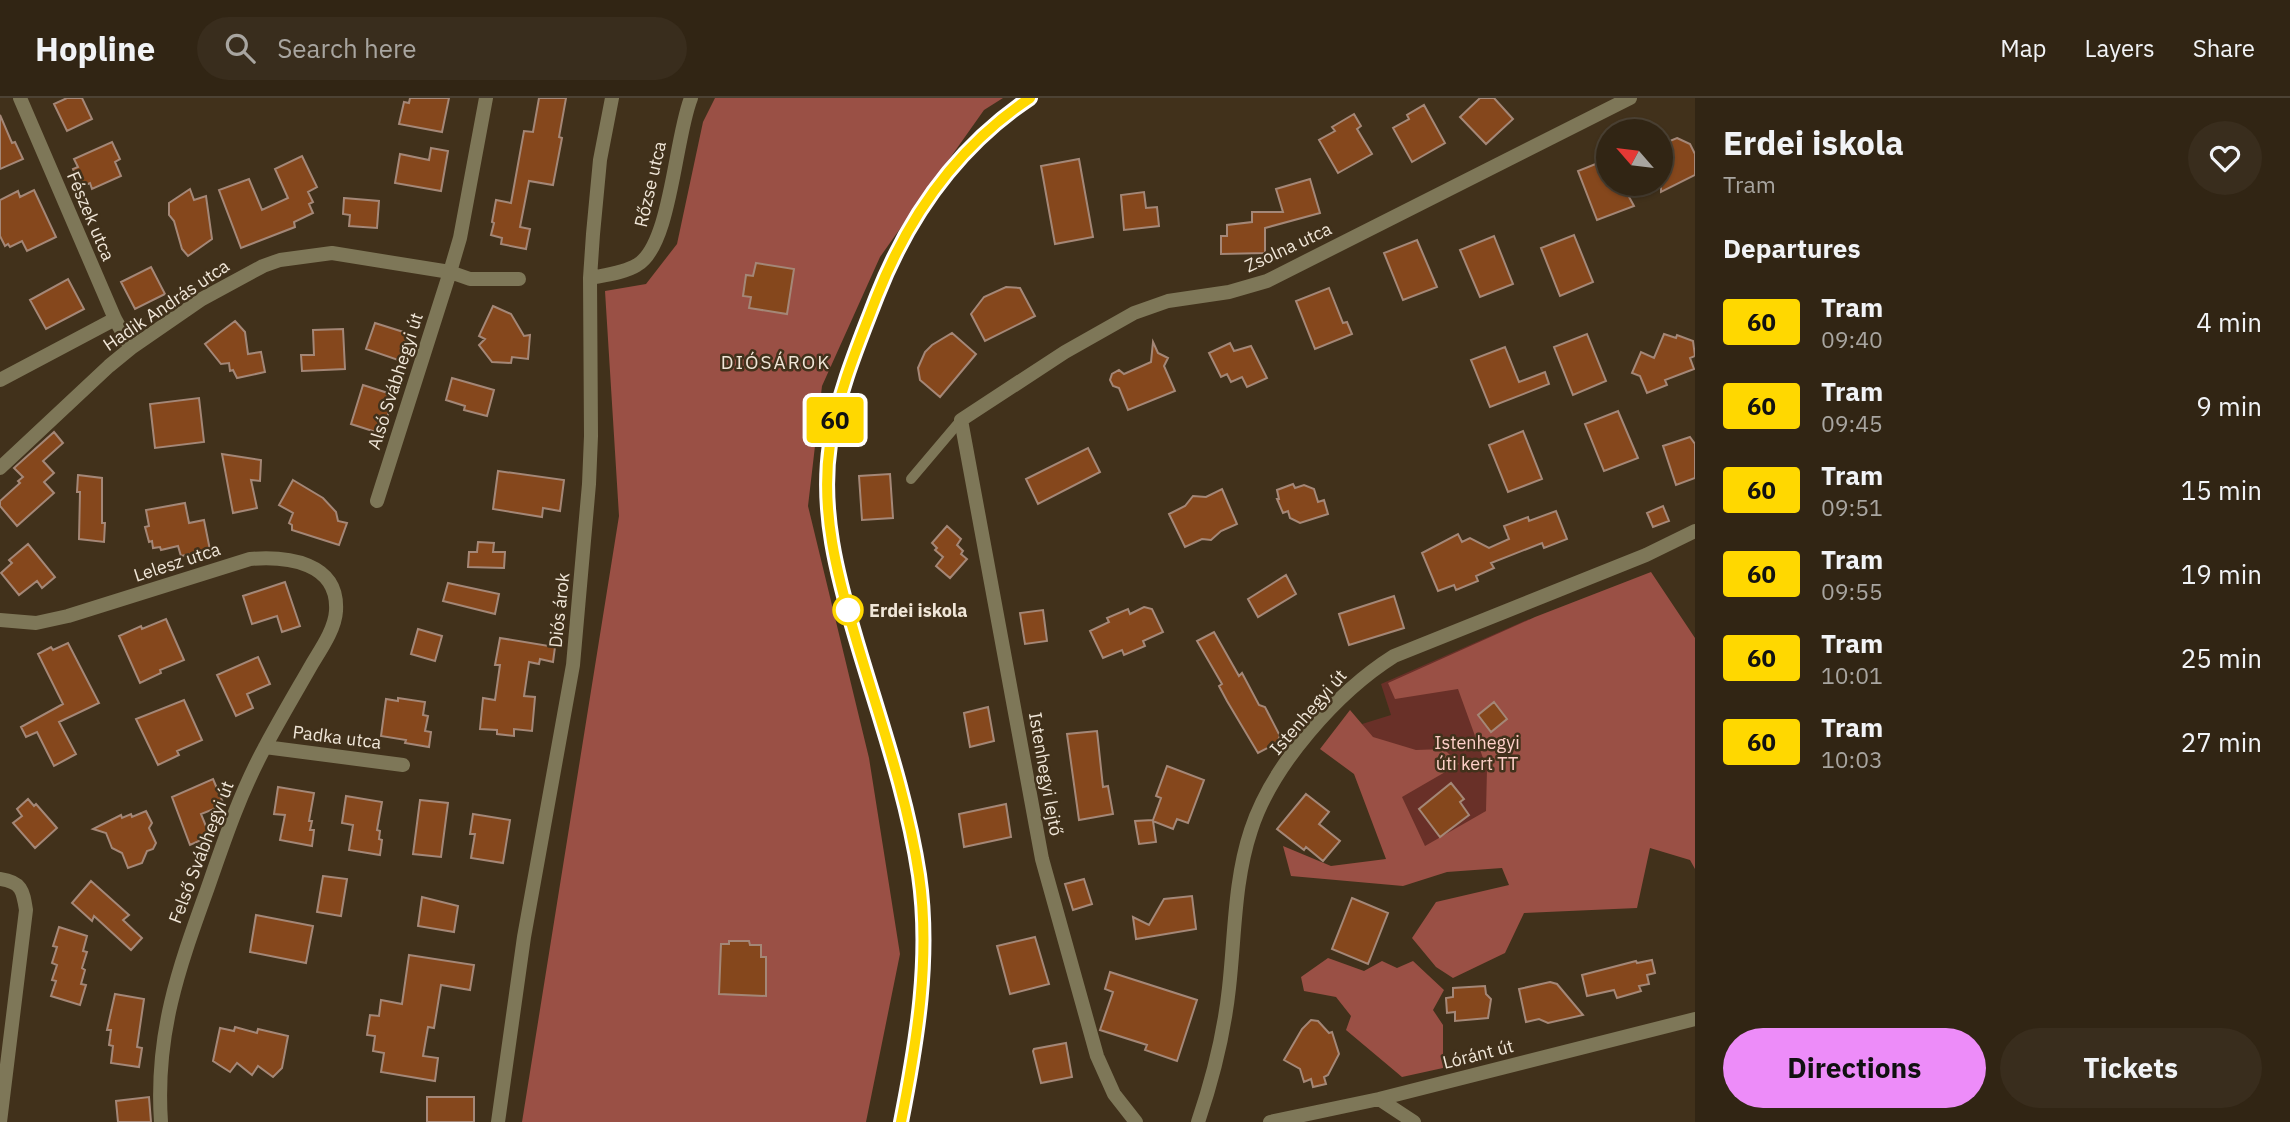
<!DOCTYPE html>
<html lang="en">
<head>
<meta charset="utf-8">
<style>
	:root { --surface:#312514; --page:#392d1d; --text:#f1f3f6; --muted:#a8a5a0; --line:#4c4234; --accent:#ed8cf9 }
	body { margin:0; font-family:"IBM Plex Sans",sans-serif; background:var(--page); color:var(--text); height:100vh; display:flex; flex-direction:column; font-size:26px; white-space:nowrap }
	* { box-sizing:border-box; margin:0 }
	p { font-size:23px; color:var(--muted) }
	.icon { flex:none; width:38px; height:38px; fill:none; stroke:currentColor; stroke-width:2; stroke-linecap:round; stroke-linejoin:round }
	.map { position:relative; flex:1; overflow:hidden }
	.details { display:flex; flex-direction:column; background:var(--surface); width:595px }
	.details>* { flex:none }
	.badge { padding:0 14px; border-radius:5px; font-size:24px; line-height:46px }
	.needle { width:46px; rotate:298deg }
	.controls { position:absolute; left:1596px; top:21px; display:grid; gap:14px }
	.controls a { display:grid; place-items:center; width:77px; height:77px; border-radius:50%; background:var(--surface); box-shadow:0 2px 5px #0004,0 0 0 2px var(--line); font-size:35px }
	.map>.badge { position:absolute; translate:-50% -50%; box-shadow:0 0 0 4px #fff }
	h2 { padding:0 28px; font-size:26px; line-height:63px }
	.round { display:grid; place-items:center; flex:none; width:74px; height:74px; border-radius:37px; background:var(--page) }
	.headline { display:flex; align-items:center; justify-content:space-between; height:119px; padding:0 28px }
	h1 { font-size:33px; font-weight:700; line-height:52px }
	.cta { display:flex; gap:14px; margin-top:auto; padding:14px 28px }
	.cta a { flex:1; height:80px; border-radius:42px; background:var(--accent); color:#111; font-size:28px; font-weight:700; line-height:80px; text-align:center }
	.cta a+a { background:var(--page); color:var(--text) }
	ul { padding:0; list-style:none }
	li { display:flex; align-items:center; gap:21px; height:84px; padding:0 28px }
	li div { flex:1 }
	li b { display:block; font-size:26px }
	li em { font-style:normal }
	li .badge { min-width:77px; font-weight:700; text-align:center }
	header { display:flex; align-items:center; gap:42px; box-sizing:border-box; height:98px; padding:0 35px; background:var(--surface); border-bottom:2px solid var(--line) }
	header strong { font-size:33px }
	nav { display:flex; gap:38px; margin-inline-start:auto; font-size:24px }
	.search { width:490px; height:63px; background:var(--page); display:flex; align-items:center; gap:18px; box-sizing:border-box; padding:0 24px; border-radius:38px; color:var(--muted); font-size:26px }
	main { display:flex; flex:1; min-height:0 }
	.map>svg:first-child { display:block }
</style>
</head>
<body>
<header>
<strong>Hopline</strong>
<div class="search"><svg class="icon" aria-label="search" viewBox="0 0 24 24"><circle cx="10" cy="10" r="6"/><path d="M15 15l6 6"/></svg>Search here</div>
<nav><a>Map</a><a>Layers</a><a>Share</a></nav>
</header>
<main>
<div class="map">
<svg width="1695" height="1024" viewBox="0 0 1695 1024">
	<rect width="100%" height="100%" fill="#41311b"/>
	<!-- green -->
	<path fill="#693028" d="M1529 521 1597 717 1407 775 1362 626 1391 617 1381 586Z"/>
	<!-- forest -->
	<path fill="#9a5045" d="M715 0H1003L984 12 880 159 822 288 808 408 869 660 900 856 866 1024H522L619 418 605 193 646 186 677 146 703 24Z
		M1651 474 1695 540V771L1690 762 1650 750 1637 810 1524 815 1505 855 1453 880 1436 869 1412 840 1436 804 1509 787 1502 770 1447 774 1403 788 1291 778 1283 748 1331 768 1386 761 1354 676 1320 651 1350 612 1373 639 1416 652 1444 651 1459 666 1402 699 1425 748 1486 713 1487 671 1458 591 1395 601 1388 585 1535 519Z
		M1328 860 1364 873 1382 863 1397 870 1413 863 1444 892 1433 912 1443 927V970L1402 979 1346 932 1351 918 1336 899 1304 893 1301 879Z"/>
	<!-- building -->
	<path fill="#85471c" stroke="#a48777" stroke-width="2" d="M67 0H82L92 21 67 33 54 6Z
		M410 0H449L442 34 399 26 404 4 409 5Z
		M539 0H566L559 39 562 40 553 87 529 83 520 129 530 131 526 151 501 146 502 140 491 137 494 125 492 124 496 102 511 105 524 33 533 34Z
		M1480 0H1494L1513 21 1486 46 1460 19Z
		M1424 7 1445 45 1412 64 1393 30 1409 21 1407 17Z
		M1354 16 1361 28 1357 31 1372 56 1338 75 1319 42 1335 33 1332 29Z
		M0 17 12 45 15 44 23 61 0 71Z
		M1677 40 1690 46 1695 56V77L1661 94V53L1665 51V45Z
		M112 44 120 61 115 64 121 78 92 91 90 85 81 89 73 71 78 69 74 61Z
		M431 50 448 53 441 93 395 85 400 56 429 62Z
		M302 58 317 89 308 94 313 104 309 106 313 115 294 124 295 129 241 150 219 92 249 81 262 112 288 100 275 71Z
		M1079 61 1093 139 1055 146 1041 68Z
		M1608 61V86H1622L1634 108 1597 122 1578 73Z
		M1310 81 1320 115 1265 130V155L1221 156V138H1227V127L1252 124V114H1283L1276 91Z
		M190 91 194 102 206 98 212 141 188 158 182 151 174 123 169 117V105Z
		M34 92 56 139 27 153 22 143 10 149 8 146 5 148 0 138V102L18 93 20 99Z
		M1144 94 1146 110 1157 109 1159 128 1124 132 1121 97Z
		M344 100 379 103 377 130 349 128 350 117 343 116Z
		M1574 137 1593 184 1560 198 1541 150Z
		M1494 138 1513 186 1480 199 1460 152Z
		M1417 142 1437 189 1403 202 1384 155Z
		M756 165 794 171 787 216 749 210 751 199 743 198 746 177 753 178Z
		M151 169 165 196 135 211 121 184Z
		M68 181 84 211 46 231 30 202Z
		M1006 189 1020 190 1035 218 985 243 971 216 984 199Z
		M1329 190 1343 225 1347 224 1352 236 1315 251 1296 203Z
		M493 208 511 216 524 238 530 237 528 261 512 259 511 265 492 264 479 247 485 241 479 238Z
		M235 223 245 234 248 256 261 254 265 274 237 280 233 272 230 273 229 265 221 266 205 246Z
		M375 225 413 237 408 251 405 250 401 263 366 251Z
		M343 231 345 271 302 273 301 257H314L313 232Z
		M952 235 976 256 940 299 920 282 918 270 925 254 932 247Z
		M1587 236 1606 283 1573 297 1554 249Z
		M1664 236 1676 240 1677 237 1693 243 1695 258 1690 260 1694 271 1665 282 1667 287 1647 295 1640 278 1632 275 1641 254 1654 260Z
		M1153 244 1158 255 1168 260 1164 268 1175 293 1128 312 1119 290 1113 288 1110 282 1112 276 1119 272 1124 276 1151 264Z
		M1230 245 1234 253 1251 248 1267 280 1247 289 1242 279 1231 284 1227 276 1221 279 1209 255Z
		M1505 249 1519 284 1545 274 1549 286 1490 309 1471 262Z
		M452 280 494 292 487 318 464 312 465 308 446 302Z
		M363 287 394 297 382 336 351 326Z
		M199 300 204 344 155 350 150 306Z
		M1618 313 1638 360 1604 373 1585 326Z
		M1523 333 1542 381 1508 394 1489 347Z
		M54 334 63 345 43 363 54 375 44 384 54 395 17 428 0 408V403L20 385 18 383 23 379 14 370Z
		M1690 339 1695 346V380L1676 387 1663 348Z
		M1088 350 1100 374 1038 406 1026 381Z
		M222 356 261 362 260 383 251 382 257 410 233 415Z
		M498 373 564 382 560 413 543 410 542 419 493 411Z
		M890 376 893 420 862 422 859 378Z
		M78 377 102 380V425H105L104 444 79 441 80 394H77Z
		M293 382 323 400 336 414 338 423 347 425 339 447 292 432V427L289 425 293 415 279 407Z
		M1293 386 1295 390 1304 387 1314 391 1318 404 1324 402 1328 416 1300 425 1290 420 1288 413 1283 415 1277 401H1279L1277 392Z
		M1222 391 1237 426 1221 433 1211 442 1202 441 1185 449 1169 416 1185 408 1193 398 1206 399Z
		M185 405 189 425 204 422 210 452 181 458 178 448 161 452 160 449 153 450 152 443 149 444 145 429 149 428 146 412Z
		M1663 408 1669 423 1653 429 1647 415Z
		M1556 413 1567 441 1544 450 1542 445 1491 465 1494 470 1476 478 1478 483 1456 492 1454 487 1438 493 1422 455 1458 436 1462 444 1470 440 1489 450 1509 441 1504 428 1528 419 1529 423Z
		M947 428 961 441 957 447 963 453 961 456 967 461 950 480 936 468 943 459 935 452 937 450 932 445Z
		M478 444 494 445 493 454H505L504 470 468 469 469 454H477Z
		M28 446 55 479 42 490 37 483 19 497 1 475 12 465 9 462Z
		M1286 477 1296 496 1258 519 1248 501Z
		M285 484 300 528 282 534 277 518 252 526 243 498Z
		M448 485 499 496 495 516 443 503Z
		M1394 498 1404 530 1349 547 1339 516Z
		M1144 509 1152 511 1163 534 1143 543 1145 548 1124 557 1122 552 1103 560 1090 533 1109 524 1107 520 1128 511 1130 516Z
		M1043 512 1047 543 1025 546 1020 515Z
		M166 521 184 562 160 572 161 575 140 585 119 538 141 528 142 531Z
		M418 531 442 538 435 563 411 556Z
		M1214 534 1239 578 1242 575 1259 607 1265 609 1280 638 1277 645 1258 655 1227 603 1219 588 1222 586 1197 543Z
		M500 540 555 549 553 564 540 561 539 566 529 564 524 598 535 599 532 633 514 631V638L497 636V632L480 631 483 600 495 602 500 567H495Z
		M68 545 99 605 59 624 76 656 54 668 37 634 26 639 21 629 63 606 38 556 51 549 53 552Z
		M258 559 270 586 247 596 253 610 236 618 217 577Z
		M398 600 425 604 423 617 428 618 425 633 431 634 429 649 405 645 406 642 381 638 386 601 398 603Z
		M184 602 202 642 177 653 179 657 158 667 136 621Z
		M1494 604 1507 621 1491 634 1478 617Z
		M988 609 994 643 970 649 964 615Z
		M1097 633 1103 689 1108 688 1113 716 1079 722 1067 636Z
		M1167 668 1204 682 1188 725 1177 721 1173 731 1153 723 1156 744 1139 746 1135 723 1153 722 1161 700 1156 698Z
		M213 681 224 707 201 716 210 738 190 747 172 699Z
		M1451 685 1464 701 1460 704 1469 717 1440 739 1419 711Z
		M278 689 314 695 309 723H312L310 732H314L312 748 280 742 285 717 274 716Z
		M1306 696 1329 714 1319 726 1340 743 1323 763 1306 749 1304 752 1277 731Z
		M346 698 382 704 377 732 380 733 379 741 382 742 380 757 349 752 353 727 342 725Z
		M28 701 34 708 36 706 57 730 35 750 13 725 22 718 17 711Z
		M420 702 448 705 441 759 413 756Z
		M1006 706 1011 739 964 749 959 716Z
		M146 713 152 725 149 730 156 745 153 751 147 753 142 765 128 770 122 755 112 750 106 735 93 731 121 717 122 720 131 716 132 719Z
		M473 716 510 722 503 765 471 760 475 736H470Z
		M323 778 347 781 341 818 317 814Z
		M1084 781 1092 806 1073 812 1065 786Z
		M91 783 129 817 123 822 142 840 131 852 94 818 92 823 72 805Z
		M1192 798 1196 831 1136 841 1133 819 1149 827 1164 801Z
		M422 799 458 808 454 834 418 828Z
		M1352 800 1388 815 1368 866 1332 851Z
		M256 817 313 828 306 865 250 854Z
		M59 829 87 838 83 853 87 854 82 870 85 872 81 886 86 887 80 907 51 898 56 883 52 882 57 867 52 865 57 849 53 848Z
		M1035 839 1049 886 1010 896 997 848Z
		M729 843H749L750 847H761V859H766V898L719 896 721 846H729Z
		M409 857 474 867 470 892 441 887 434 930 428 929 423 958 438 960 435 983 381 974 384 955 373 953 375 938 367 937 370 917 379 918 381 902 402 906Z
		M1652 862 1655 875 1647 877 1649 886 1639 888 1641 893 1617 900 1614 892 1587 898 1582 877 1636 863 1637 865Z
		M1110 874 1197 902 1177 963 1145 952 1147 947 1100 932 1113 894 1105 891Z
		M1550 884 1557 886 1583 917 1548 925 1539 921 1526 924 1519 891Z
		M1485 888 1486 896 1491 901 1488 920 1455 923V914L1447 915 1446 900 1453 899V890Z
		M115 896 144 901 137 949 142 950 139 969 111 965 113 948 109 947 111 932H107Z
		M1311 922 1318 923 1329 935 1332 934 1339 956 1328 977 1324 979 1326 986 1313 989 1311 981 1304 984 1300 971 1284 962 1302 931Z
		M235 929 257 935 258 931 288 938 282 970 273 979 258 968 252 977 237 965 230 974 213 963 220 930 234 933Z
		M1066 945 1072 979 1041 985 1033 953 1034 951Z
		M149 999 151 1024H118L116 1003Z
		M427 999H474V1024H427Z"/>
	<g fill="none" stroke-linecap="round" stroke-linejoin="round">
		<!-- service -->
		<path stroke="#7e7758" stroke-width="10" d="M911 381 961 322"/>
		<!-- minor -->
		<path stroke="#7e7758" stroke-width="14" d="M20 0 115 221 131 250
			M590 180C605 177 624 175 637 167 671 148 675 39 691 0
			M0 282 115 221
			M0 370 109 268 131 250 202 201 263 168 280 162 332 155 450 174 460 140 486 0
			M377 403 450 174 470 181H519
			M0 522 36 525 68 518 250 461C287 458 339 464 336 513 335 531 321 551 312 566 296 594 280 621 265 649 240 695 224 743 207 792 178 872 155 937 161 1024
			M265 649 403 667
			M0 781C22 784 23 793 26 812L0 1024
			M1379 1001 1414 1024
			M498 1024 524 839 573 567 589 386 591 338 590 180 593 136 600 62 612 0
			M1136 1024 1114 996 1097 958 1042 761 961 322 1065 254 1134 215 1168 203 1229 194 1267 183 1630 0
			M1270 1024 1379 1001 1695 921"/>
		<!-- tertiary -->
		<path stroke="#7e7758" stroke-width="14" d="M1198 1024C1213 980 1224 936 1229 890 1235 837 1234 783 1251 732 1272 667 1337 594 1394 558L1646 457 1695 433"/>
		<!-- tram -->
		<path stroke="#c5b9aa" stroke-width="2" d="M901 1024C918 944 931 858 919 777 907 697 879 619 856 541 837 477 820 413 830 346 838 294 857 246 877 198 910 118 957 49 1030 0"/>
	</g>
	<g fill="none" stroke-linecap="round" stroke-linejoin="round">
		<defs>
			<path id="line" d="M901 1024C917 943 931 859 919 777 907 697 879 619 856 541 837 477 820 413 830 346 838 294 858 247 877 198 909 117 957 49 1030 0"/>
		</defs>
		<!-- line casing -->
		<use href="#line" stroke="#fff" stroke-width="16"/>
		<!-- line -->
		<use href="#line" stroke="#ffd800" stroke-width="10"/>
	</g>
	<!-- markers -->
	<circle fill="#fff" stroke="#ffd800" stroke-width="3.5" cx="848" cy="512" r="14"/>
	<g text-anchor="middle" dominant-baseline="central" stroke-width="5" stroke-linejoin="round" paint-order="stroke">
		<!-- street labels -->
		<g font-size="18" fill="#f0e6d8" stroke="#41311b">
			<text transform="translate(650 86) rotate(-77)">Rőzse utca</text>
			<text transform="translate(91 118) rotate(67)">Fészek utca</text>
			<text transform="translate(1288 149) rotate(-25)">Zsolna utca</text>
			<text transform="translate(166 207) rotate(-34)">Hadik András utca</text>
			<text transform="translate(395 283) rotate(-72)">Alsó Svábhegyi út</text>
			<text transform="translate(177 464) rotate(-18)">Lelesz utca</text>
			<text transform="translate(559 512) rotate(-84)">Diós árok</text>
			<text transform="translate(1308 614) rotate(-49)">Istenhegyi út</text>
			<text transform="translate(337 639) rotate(7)">Padka utca</text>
			<text transform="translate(1046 676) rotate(80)">Istenhegyi lejtő</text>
			<text transform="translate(201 754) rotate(-69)">Felső Svábhegyi út</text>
			<text transform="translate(1478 956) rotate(-14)">Lóránt út</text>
		</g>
		<!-- stop labels -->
		<g font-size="18" font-weight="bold" fill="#f0e6d8" stroke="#41311b" text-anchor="start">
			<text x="869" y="512">Erdei iskola</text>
		</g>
		<!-- park labels -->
		<g font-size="18" fill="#fed0c8" stroke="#41311b">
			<text x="1477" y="644">Istenhegyi<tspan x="1477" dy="21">úti kert TT</tspan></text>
		</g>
		<!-- neighbourhood labels -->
		<g font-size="19" letter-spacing="2" fill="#f0e6d8" stroke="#41311b">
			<text x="776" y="264">DIÓSÁROK</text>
		</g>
	</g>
</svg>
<div class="controls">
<a><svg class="needle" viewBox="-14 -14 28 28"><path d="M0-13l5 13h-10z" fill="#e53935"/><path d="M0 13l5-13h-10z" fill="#a8a5a0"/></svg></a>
</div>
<b class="badge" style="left:835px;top:322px;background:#ffd800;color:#111">60</b>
</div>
<section class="details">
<div class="headline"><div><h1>Erdei iskola</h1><p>Tram</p></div><a class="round"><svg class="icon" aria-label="heart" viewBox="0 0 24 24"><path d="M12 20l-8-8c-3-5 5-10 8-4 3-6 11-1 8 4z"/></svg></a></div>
<h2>Departures</h2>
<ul>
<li><span class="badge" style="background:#ffd800;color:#111">60</span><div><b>Tram</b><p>09:40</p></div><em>4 min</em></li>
<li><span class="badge" style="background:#ffd800;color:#111">60</span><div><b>Tram</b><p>09:45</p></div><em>9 min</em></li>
<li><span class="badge" style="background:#ffd800;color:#111">60</span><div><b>Tram</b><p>09:51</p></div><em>15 min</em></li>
<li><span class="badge" style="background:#ffd800;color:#111">60</span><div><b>Tram</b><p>09:55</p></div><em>19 min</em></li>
<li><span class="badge" style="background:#ffd800;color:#111">60</span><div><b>Tram</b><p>10:01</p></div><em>25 min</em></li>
<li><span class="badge" style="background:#ffd800;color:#111">60</span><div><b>Tram</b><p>10:03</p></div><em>27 min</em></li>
</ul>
<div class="cta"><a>Directions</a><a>Tickets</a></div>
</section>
</main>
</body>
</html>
